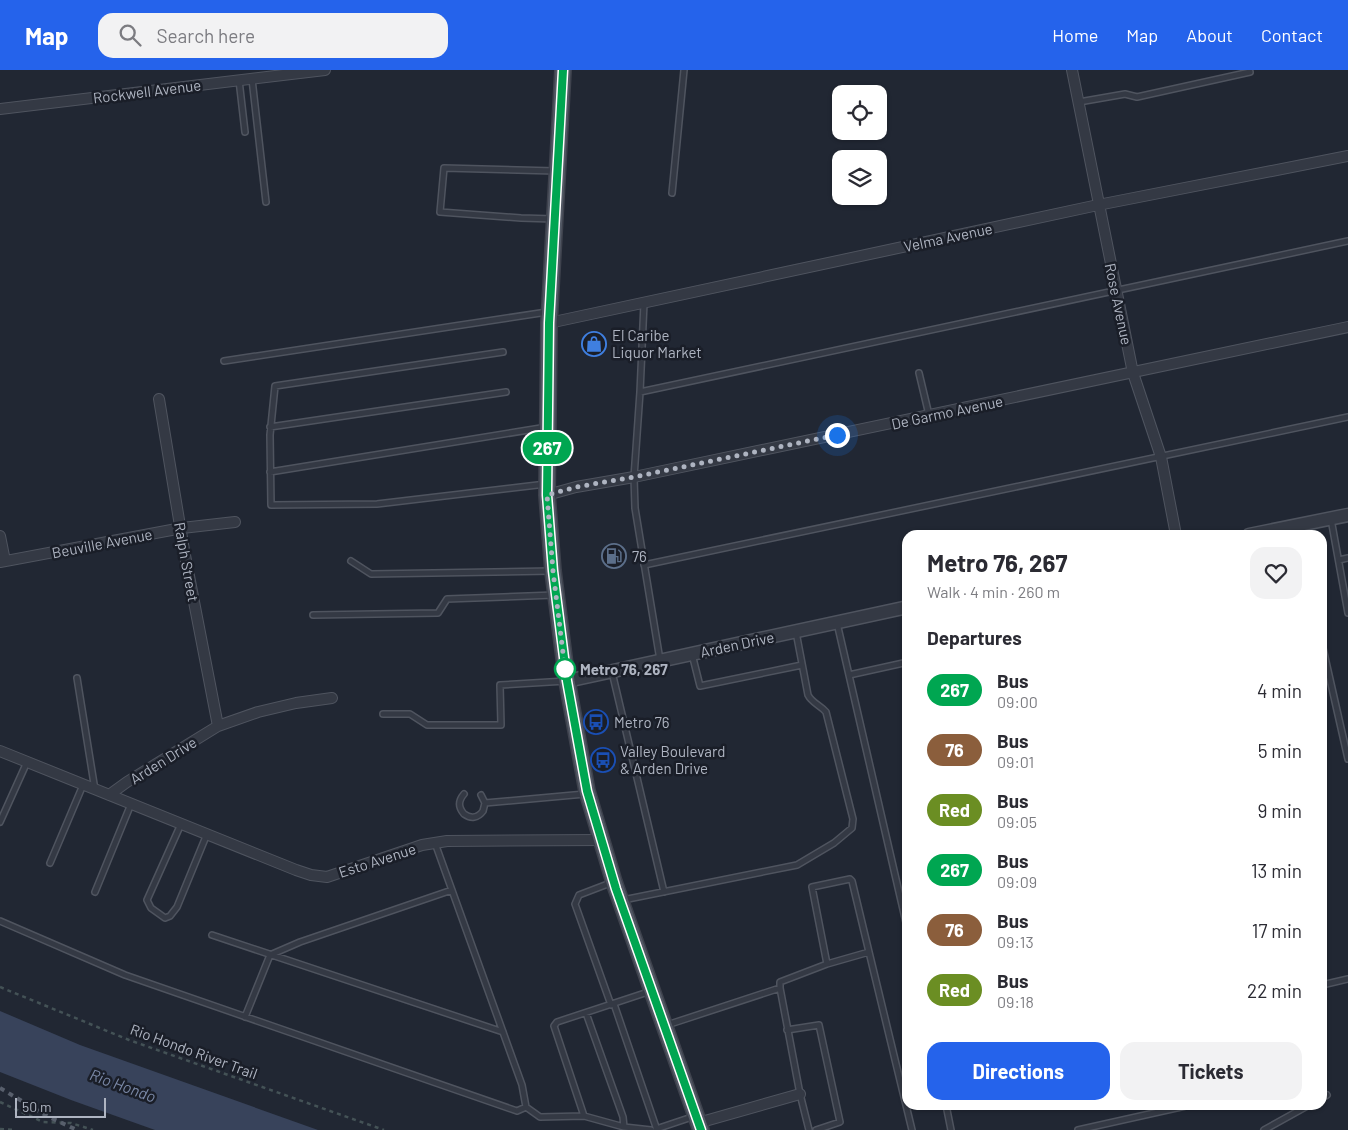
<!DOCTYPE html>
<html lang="en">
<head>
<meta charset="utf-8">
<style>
	:root { --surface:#fff; --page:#f2f2f3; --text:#2b2b33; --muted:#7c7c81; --accent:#2563eb }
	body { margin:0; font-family:Barlow,sans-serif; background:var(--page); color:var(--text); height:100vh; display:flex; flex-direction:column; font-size:19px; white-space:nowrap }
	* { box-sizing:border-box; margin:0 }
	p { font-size:16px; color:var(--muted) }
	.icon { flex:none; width:28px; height:28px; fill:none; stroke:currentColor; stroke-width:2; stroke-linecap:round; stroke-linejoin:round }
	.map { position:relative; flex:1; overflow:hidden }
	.details { position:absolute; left:902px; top:460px; width:425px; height:580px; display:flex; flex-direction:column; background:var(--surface); border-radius:15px; box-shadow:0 1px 4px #0004 }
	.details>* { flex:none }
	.badge { padding:0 10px; border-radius:16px; font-size:18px; line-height:32px }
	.controls { position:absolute; left:832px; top:15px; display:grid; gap:10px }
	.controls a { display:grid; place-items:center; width:55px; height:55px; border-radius:10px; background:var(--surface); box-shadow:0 1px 4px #0004; font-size:25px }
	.scale { position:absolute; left:15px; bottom:12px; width:91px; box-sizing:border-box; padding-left:5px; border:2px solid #aeb4c1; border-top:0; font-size:14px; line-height:18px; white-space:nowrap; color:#aeb4c1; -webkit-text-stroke:4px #1a1e28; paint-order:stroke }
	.you { position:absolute; width:25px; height:25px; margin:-12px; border:4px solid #fff; border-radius:50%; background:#1a73e8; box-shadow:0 0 0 8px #1a73e833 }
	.map>.badge { position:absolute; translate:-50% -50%; box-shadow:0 0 0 2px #fff }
	h2 { padding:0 25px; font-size:19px; line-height:45px }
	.round { display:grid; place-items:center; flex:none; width:52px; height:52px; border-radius:15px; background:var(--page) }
	.overview { display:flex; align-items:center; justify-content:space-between; height:85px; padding:0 25px }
	h1 { font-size:24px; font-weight:700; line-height:38px }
	.button { display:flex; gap:10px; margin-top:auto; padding:10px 25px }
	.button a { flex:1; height:58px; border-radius:15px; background:var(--accent); color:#fff; font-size:20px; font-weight:700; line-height:58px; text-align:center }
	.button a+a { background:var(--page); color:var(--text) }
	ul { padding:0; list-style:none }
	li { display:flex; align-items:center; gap:15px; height:60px; padding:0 25px }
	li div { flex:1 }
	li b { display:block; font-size:19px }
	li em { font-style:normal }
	li .badge { min-width:55px; font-weight:700; text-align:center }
	header { display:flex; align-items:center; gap:30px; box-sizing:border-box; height:70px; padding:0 25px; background:var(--accent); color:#fff }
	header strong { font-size:24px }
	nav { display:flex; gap:28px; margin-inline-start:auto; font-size:18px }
	.search { width:350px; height:45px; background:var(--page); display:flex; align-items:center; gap:12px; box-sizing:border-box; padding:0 18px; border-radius:15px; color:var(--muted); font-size:19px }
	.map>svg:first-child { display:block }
</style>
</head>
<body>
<header>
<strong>Map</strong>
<div class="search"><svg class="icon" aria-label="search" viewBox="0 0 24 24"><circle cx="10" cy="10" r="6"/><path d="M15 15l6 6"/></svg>Search here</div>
<nav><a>Home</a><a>Map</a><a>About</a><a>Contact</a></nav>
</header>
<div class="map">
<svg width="1348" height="1060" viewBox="0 0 1348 1060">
	<rect width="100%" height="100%" fill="#212733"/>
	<!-- water -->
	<path fill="#38435b" d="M0 941 80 975 318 1060H155L71 1030 0 1002Z"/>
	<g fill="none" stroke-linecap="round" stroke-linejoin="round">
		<defs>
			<path id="service" d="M252 9 266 132
				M239 10 245 62
				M1079 32 1125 24 1137 27 1250 2
				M672 123 684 0
				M554 149 521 148 440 142 444 98 555 101
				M644 233 640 322 634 407 635 438 660 590
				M503 282 275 316 270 365 271 435 377 434 546 414
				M224 291 547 242
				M919 303 929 345
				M640 322 1348 171
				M270 357 506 322
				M270 402 547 357
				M1331 449 1348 543
				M1339 490 1348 488
				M351 491 371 504 552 501
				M644 495 1348 347
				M313 545 438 543 447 529 555 525
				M837 553 908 861
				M1322 574 1348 689
				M692 584 700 616 802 595
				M612 602 664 822
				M849 605 908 592
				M77 608 95 720
				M383 644H410L427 655H501L500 615 566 611
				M464 724C458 731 458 737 464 744 471 749 478 748 483 741L485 733 481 725
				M485 733 585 724
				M0 752 27 692
				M181 754 147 830 151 838 165 848 170 846 177 837 207 764
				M435 773 522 1015 526 1037 540 1047 584 1046
				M50 793 83 715
				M95 822 131 734
				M623 830 797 795 834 773 852 758 853 749 826 642C820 635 812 633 808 625L796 562
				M0 851 125 905 517 1041 526 1037
				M212 865 503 962
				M869 882 912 1060
				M1322 915 1348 909
				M780 918V912L827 894 812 817 850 809 852 811 869 882 827 894
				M651 921 557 952 554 956 584 1046 624 1057 651 1060
				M614 934 657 1060
				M611 935 575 834 579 825 613 812
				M586 943 623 1047 624 1057
				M245 947 270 885 300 872 452 820
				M667 955 780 918 800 1024 809 1060
				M787 960 819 955 840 1052 816 1060
				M1322 1028 1327 1025
				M946 1035 951 1060
				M656 1059 695 1046
				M1078 1060 1190 1035
				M1264 1060 1309 1035"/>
			<path id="minor" d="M1072 0 1133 303 1161 387 1176 465
				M0 39 325 0
				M549 253 1098 135 1348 86
				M159 329 184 480 218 656
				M547 425 576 417 634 407 1348 257
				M0 466 5 491
				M0 492 182 458 235 452
				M0 681 296 800 311 805 327 807 422 775 447 771 601 770
				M109 725 127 712 218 656 258 642 296 633 332 628
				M698 1053 800 1024"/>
			<path id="tertiary" d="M1249 465 1348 445
				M567 611 908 537"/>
			<path id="primary" d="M563 0 549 253 547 425 553 501 567 611 587 721 614 812 701 1060"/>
		</defs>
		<!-- service casing -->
		<use href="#service" stroke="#4f545f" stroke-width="8"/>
		<!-- minor casing -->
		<use href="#minor" stroke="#4f545f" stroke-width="12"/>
		<!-- tertiary casing -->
		<use href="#tertiary" stroke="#4f545f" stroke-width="15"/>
		<!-- primary casing -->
		<use href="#primary" stroke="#3e424d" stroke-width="18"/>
		<!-- path -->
		<path stroke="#445256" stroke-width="2.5" stroke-dasharray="4 4" stroke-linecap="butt" d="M0 917 129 970 384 1060
			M0 1032 43 1052 71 1053 93 1060
			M0 1059 15 1060"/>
		<!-- service -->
		<use href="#service" stroke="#343944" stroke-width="5"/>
		<!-- minor -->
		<use href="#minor" stroke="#343944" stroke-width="10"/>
		<!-- tertiary -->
		<use href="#tertiary" stroke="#343944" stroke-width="12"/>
		<!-- primary -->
		<use href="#primary" stroke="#525864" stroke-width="15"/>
		<!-- rail -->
		<path stroke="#585f6c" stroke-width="4" stroke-dasharray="5 5" stroke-linecap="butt" d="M0 1018 47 1046 77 1060"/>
	</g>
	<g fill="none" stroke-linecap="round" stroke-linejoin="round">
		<defs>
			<path id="line" d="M563 0 549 253 547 425 553 501 567 611 587 721 616 819 701 1060"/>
		</defs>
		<!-- line casing -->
		<use href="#line" stroke="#fff" stroke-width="11"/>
		<!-- line -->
		<use href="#line" stroke="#00a651" stroke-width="8"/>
		<!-- walk -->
		<path stroke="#aeb4c1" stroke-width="5" stroke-dasharray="0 9" d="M565 599 553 501 547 425 576 417 634 407 837 365"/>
	</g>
	<!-- icons -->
	<defs>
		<symbol id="shop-ring" viewBox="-11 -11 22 22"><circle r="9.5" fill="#1a1e28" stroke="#3f7fe0" stroke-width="1.5"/><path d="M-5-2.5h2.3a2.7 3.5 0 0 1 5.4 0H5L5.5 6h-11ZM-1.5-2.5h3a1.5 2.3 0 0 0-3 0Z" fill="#3f7fe0"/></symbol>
		<symbol id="fuel-ring" viewBox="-11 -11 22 22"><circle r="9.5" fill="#1a1e28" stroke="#5c6f8a" stroke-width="1.5"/><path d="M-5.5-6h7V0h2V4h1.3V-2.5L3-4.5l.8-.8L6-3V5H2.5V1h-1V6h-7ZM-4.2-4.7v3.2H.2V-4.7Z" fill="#5c6f8a"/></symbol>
		<symbol id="bus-ring" viewBox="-11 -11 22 22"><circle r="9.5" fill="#1a1e28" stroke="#1a4fb4" stroke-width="1.5"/><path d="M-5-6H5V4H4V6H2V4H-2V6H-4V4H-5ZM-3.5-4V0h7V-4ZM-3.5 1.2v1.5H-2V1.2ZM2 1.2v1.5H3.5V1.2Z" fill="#1a4fb4"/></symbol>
	</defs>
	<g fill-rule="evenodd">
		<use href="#shop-ring" x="580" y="260" width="28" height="28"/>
		<use href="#fuel-ring" x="600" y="472" width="28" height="28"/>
		<use href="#bus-ring" x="582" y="638" width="28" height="28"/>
		<use href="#bus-ring" x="589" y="676" width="28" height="28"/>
	</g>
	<!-- markers -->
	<circle fill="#fff" stroke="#00a651" stroke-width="2.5" cx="565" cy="599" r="10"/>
	<g text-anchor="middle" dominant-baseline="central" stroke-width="5" stroke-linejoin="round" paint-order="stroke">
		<!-- street labels -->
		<g font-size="15" fill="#aeb4c1" stroke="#1a1e28">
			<text transform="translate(147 21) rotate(-7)">Rockwell Avenue</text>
			<text transform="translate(948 167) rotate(-12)">Velma Avenue</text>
			<text transform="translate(1119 234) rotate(78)">Rose Avenue</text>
			<text transform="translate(947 342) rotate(-12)">De Garmo Avenue</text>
			<text transform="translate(102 473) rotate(-11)">Beuville Avenue</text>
			<text transform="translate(187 492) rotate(80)">Ralph Street</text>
			<text transform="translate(737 574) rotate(-12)">Arden Drive</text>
			<text transform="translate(163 690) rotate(-32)">Arden Drive</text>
			<text transform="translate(377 790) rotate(-18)">Esto Avenue</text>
			<text transform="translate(194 981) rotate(20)">Rio Hondo River Trail</text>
		</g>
		<!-- poi labels -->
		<g font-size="15" fill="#aeb4c1" stroke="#1a1e28" text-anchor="start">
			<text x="612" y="265">El Caribe<tspan x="612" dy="17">Liquor Market</tspan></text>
			<text x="632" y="486">76</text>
			<text x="614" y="652">Metro 76</text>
			<text x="620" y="681">Valley Boulevard<tspan x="620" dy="17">&amp; Arden Drive</tspan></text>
		</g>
		<!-- stop labels -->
		<g font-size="15" font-weight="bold" fill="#aeb4c1" stroke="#1a1e28" text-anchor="start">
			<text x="580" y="599">Metro 76, 267</text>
		</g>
		<!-- water labels -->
		<g font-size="16" font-style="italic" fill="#7a88a6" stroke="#1a1e28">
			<text transform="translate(123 1015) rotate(20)">Rio Hondo</text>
		</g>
	</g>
</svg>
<div class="controls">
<a><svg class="icon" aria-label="locate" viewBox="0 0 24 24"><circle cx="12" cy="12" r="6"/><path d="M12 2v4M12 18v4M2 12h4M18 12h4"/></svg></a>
<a><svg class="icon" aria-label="layers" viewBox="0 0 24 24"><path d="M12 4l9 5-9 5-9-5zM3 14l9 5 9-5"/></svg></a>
</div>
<div class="scale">50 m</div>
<div class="you" style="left:837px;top:365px"></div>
<b class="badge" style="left:547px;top:378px;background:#00a651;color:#fff">267</b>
<section class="details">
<div class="overview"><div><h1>Metro 76, 267</h1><p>Walk · 4 min · 260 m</p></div><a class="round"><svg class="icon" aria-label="heart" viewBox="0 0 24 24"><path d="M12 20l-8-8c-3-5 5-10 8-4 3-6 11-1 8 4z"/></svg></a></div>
<h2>Departures</h2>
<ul>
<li><span class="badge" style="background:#00a651;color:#fff">267</span><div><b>Bus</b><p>09:00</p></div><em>4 min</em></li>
<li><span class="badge" style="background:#8b5e3c;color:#fff">76</span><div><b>Bus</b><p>09:01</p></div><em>5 min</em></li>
<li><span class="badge" style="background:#6b8e23;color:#fff">Red</span><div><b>Bus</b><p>09:05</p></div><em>9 min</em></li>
<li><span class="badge" style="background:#00a651;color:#fff">267</span><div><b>Bus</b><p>09:09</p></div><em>13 min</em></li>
<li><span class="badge" style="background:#8b5e3c;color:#fff">76</span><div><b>Bus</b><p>09:13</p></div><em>17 min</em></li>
<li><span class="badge" style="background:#6b8e23;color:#fff">Red</span><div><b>Bus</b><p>09:18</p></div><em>22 min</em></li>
</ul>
<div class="button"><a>Directions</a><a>Tickets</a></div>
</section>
</div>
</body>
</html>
